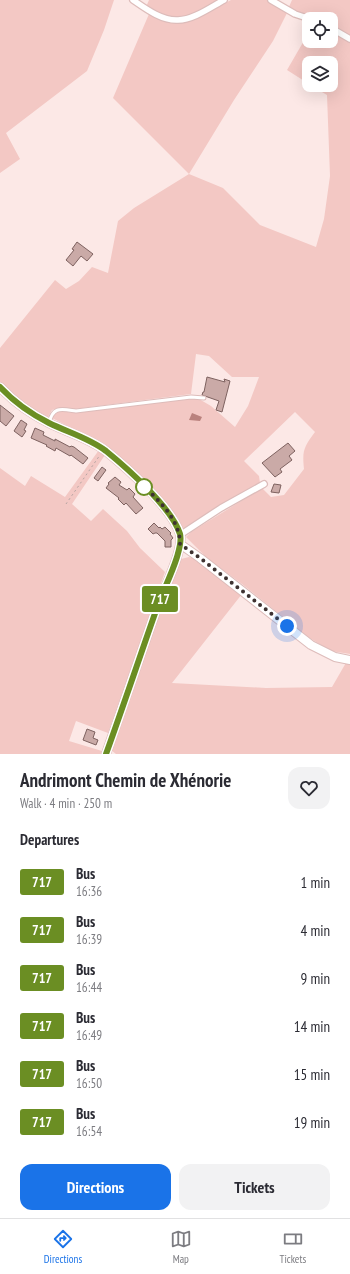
<!DOCTYPE html>
<html lang="en">
<head>
<meta charset="utf-8">
<style>
	:root { --surface:#fff; --page:#f2f2f3; --text:#2b2b33; --muted:#7c7c81; --line:#e1e1e2; --accent:#1a73e8 }
	body { margin:0; font-family:"PT Sans Narrow",sans-serif; background:var(--page); color:var(--text); height:100vh; display:flex; flex-direction:column; font-size:15px; white-space:nowrap }
	* { box-sizing:border-box; margin:0 }
	p { font-size:13px; color:var(--muted) }
	.icon { flex:none; width:22px; height:22px; fill:none; stroke:currentColor; stroke-width:2; stroke-linecap:round; stroke-linejoin:round }
	.map { position:relative; height:754px; overflow:hidden }
	.sheet { display:flex; flex-direction:column; background:var(--surface); flex:1 }
	.sheet>* { flex:none }
	.badge { padding:0 8px; border-radius:3px; font-size:14px; line-height:26px }
	.fabs { position:absolute; left:302px; top:12px; display:grid; gap:8px }
	.fabs a { display:grid; place-items:center; width:36px; height:36px; border-radius:8px; background:var(--surface); box-shadow:0 4px 16px #0002; font-size:20px }
	.you { position:absolute; width:20px; height:20px; margin:-10px; border:3px solid #fff; border-radius:50%; background:#1a73e8; box-shadow:0 0 0 6px #1a73e833 }
	.map>.badge { position:absolute; translate:-50% -50%; box-shadow:0 0 0 2px #fff }
	h2 { padding:0 20px; font-size:15px; line-height:36px }
	.round { display:grid; place-items:center; flex:none; width:42px; height:42px; border-radius:12px; background:var(--page) }
	.head { display:flex; align-items:center; justify-content:space-between; height:68px; padding:0 20px }
	h1 { font-size:19px; font-weight:700; line-height:30px }
	.cta { display:flex; gap:8px; margin-top:auto; padding:8px 20px }
	.cta a { flex:1; height:46px; border-radius:12px; background:var(--accent); color:#fff; font-size:16px; font-weight:700; line-height:46px; text-align:center }
	.cta a+a { background:var(--page); color:var(--text) }
	ul { padding:0; list-style:none }
	li { display:flex; align-items:center; gap:12px; height:48px; padding:0 20px }
	li div { flex:1 }
	li b { display:block; font-size:15px }
	li em { font-style:normal }
	li .badge { min-width:44px; font-weight:700; text-align:center }
	.dock { display:flex; justify-content:space-around; align-items:center; height:56px; border-top:1px solid var(--line); background:var(--surface); font-size:11px; color:var(--muted) }
	.dock a { display:grid; justify-items:center; gap:2px }
	.dock .on { color:var(--accent) }
	.map>svg:first-child { display:block }
</style>
</head>
<body>
<div class="map">
<svg width="350" height="754" viewBox="0 0 350 754">
	<rect width="100%" height="100%" fill="#fce8e6"/>
	<!-- green -->
	<path fill="#f3c8c4" d="M0 0H114L104 30 87 71 6 133 20 159 0 173Z
		M149 0H219C209 6 191 17 179 18 170 19 155 11 146 7Z
		M231 0H268L287 13 273 41 234 100 189 174 223 188 260 225 316 247 324 219 330 176 327 95 310 85H331V63H309V84L287 70 309 32V41H331V30L350 41V654L331 651 308 637 242 584 207 558 186 537 191 532 262 488 271 497 284 495 304 469C302 450 304 447 315 432L295 412 244 461 259 476 260 483 184 531 178 518 157 495 97 441 52 418 54 413 61 411 74 413 189 398 199 399 211 406 235 427 248 406 259 377H232L209 356 196 354 191 394 75 409 58 408 52 410 48 417 16 399 0 382V348L55 280 66 289 79 281 92 267 108 273 118 221 134 208 189 174 113 98 149 14 175 23 195 19Z
		M292 0H350V37L331 26V19H316L288 9Z
		M99 450 105 455 72 504 91 521 103 509 127 531 140 548 165 572 108 733 76 721 69 741 102 751 101 754H0V468L25 486 31 476 65 497Z
		M189 557 198 560 242 594 172 683 266 688 332 687 347 661 350 662V754H116L111 750 168 587 181 559Z"/>
	<!-- water -->
	<path fill="#ba827e" d="M192 413 202 417 200 421 189 420Z"/>
	<!-- building -->
	<path fill="#caaaa7" stroke="#7e6260" d="M77 242 93 254 87 261 81 256 73 266 66 260 74 250 72 249Z
		M207 377 225 382 224 379 230 381 222 412 216 410 219 401 202 395 203 392H204Z
		M0 405 14 416 6 426 0 421Z
		M21 420 27 424 24 430 26 431 22 437 14 431Z
		M35 428 44 432 43 435 55 441V439L70 447 71 446 74 447 88 458 83 464 71 455 70 456 56 448 55 451 46 446 47 445 31 438Z
		M288 443 295 451 289 456 292 460 280 469 282 472 275 477 262 463Z
		M102 467 106 470 98 481 94 478Z
		M115 477 121 482 119 485 127 490 129 488 135 494 133 497 143 508 136 514 126 503 124 505 118 499 119 498 106 488 109 484 108 483Z
		M274 484 281 485 279 493 271 492Z
		M154 523 159 528 160 527 162 529 165 527 171 533 170 534 173 538 171 540V547H165V541L157 533H155L153 534 148 529Z
		M87 729 95 732 93 738 98 740 96 745 83 740Z"/>
	<g fill="none" stroke-linecap="round" stroke-linejoin="round">
		<defs>
			<path id="lane" d="M49 423C53 406 61 409 76 411L191 397 204 398"/>
			<path id="street" d="M133 0C146 9 162 21 178 20 193 20 211 7 224 0
				M271 0 295 14 310 19
				M331 28 350 39
				M180 535 221 508 264 484"/>
			<path id="secondary" d="M0 387C14 402 31 414 49 423 67 432 89 438 106 451 127 468 172 508 180 534 182 541 179 550 177 557 172 573 165 587 159 602 141 653 124 703 106 754
				M180 544 200 558 311 645 335 657 350 660"/>
		</defs>
		<!-- lane casing -->
		<use href="#lane" stroke="#ddbcba" stroke-width="5"/>
		<!-- street casing -->
		<use href="#street" stroke="#ddbcba" stroke-width="8"/>
		<!-- secondary casing -->
		<use href="#secondary" stroke="#ddbcba" stroke-width="10"/>
		<!-- path -->
		<path stroke="#b5a4a2" stroke-width="1" stroke-dasharray="2 3" stroke-linecap="butt" d="M66 504 100 455"/>
		<!-- lane -->
		<use href="#lane" stroke="#fff" stroke-width="3"/>
		<!-- street -->
		<use href="#street" stroke="#fff" stroke-width="5.5"/>
		<!-- secondary -->
		<use href="#secondary" stroke="#fff" stroke-width="8"/>
	</g>
	<g fill="none" stroke-linecap="round" stroke-linejoin="round">
		<defs>
			<path id="line" d="M0 387C14 402 31 414 49 423 67 432 89 438 106 451 127 468 172 508 180 534 182 541 179 550 177 557 172 573 165 587 159 602 141 653 124 704 106 754"/>
		</defs>
		<!-- line casing -->
		<use href="#line" stroke="#fff" stroke-width="9"/>
		<!-- line -->
		<use href="#line" stroke="#6b8e23" stroke-width="6"/>
		<!-- walk -->
		<path stroke="#3e3231" stroke-width="4" stroke-dasharray="0 7.2" d="M144 487 141 483C158 500 180 519 180 544L200 558 287 626"/>
	</g>
	<!-- markers -->
	<circle fill="#fff" stroke="#6b8e23" stroke-width="2" cx="144" cy="487" r="8"/>
</svg>
<div class="fabs">
<a><svg class="icon" aria-label="locate" viewBox="0 0 24 24"><circle cx="12" cy="12" r="6"/><path d="M12 2v4M12 18v4M2 12h4M18 12h4"/></svg></a>
<a><svg class="icon" aria-label="layers" viewBox="0 0 24 24"><path d="M12 4l9 5-9 5-9-5zM3 14l9 5 9-5"/></svg></a>
</div>
<div class="you" style="left:287px;top:626px"></div>
<b class="badge" style="left:160px;top:599px;background:#6b8e23;color:#fff">717</b>
</div>
<section class="sheet">
<div class="head"><div><h1>Andrimont Chemin de Xhénorie</h1><p>Walk · 4 min · 250 m</p></div><a class="round"><svg class="icon" aria-label="heart" viewBox="0 0 24 24"><path d="M12 20l-8-8c-3-5 5-10 8-4 3-6 11-1 8 4z"/></svg></a></div>
<h2>Departures</h2>
<ul>
<li><span class="badge" style="background:#6b8e23;color:#fff">717</span><div><b>Bus</b><p>16:36</p></div><em>1 min</em></li>
<li><span class="badge" style="background:#6b8e23;color:#fff">717</span><div><b>Bus</b><p>16:39</p></div><em>4 min</em></li>
<li><span class="badge" style="background:#6b8e23;color:#fff">717</span><div><b>Bus</b><p>16:44</p></div><em>9 min</em></li>
<li><span class="badge" style="background:#6b8e23;color:#fff">717</span><div><b>Bus</b><p>16:49</p></div><em>14 min</em></li>
<li><span class="badge" style="background:#6b8e23;color:#fff">717</span><div><b>Bus</b><p>16:50</p></div><em>15 min</em></li>
<li><span class="badge" style="background:#6b8e23;color:#fff">717</span><div><b>Bus</b><p>16:54</p></div><em>19 min</em></li>
</ul>
<div class="cta"><a>Directions</a><a>Tickets</a></div>
</section>
<nav class="dock">
<a class="on"><svg class="icon" aria-label="directions" viewBox="0 0 24 24"><path d="M12 3l9 9-9 9-9-9zM9 14v-3h6M13 9l2 2-2 2"/></svg>Directions</a>
<a><svg class="icon" aria-label="map" viewBox="0 0 24 24"><path d="M3 6l6-2 6 2 6-2v14l-6 2-6-2-6 2zM9 4v14M15 6v14"/></svg>Map</a>
<a><svg class="icon" aria-label="tickets" viewBox="0 0 24 24"><path d="M3 7h18v10H3zM15 7v10"/></svg>Tickets</a>
</nav>
</body>
</html>
